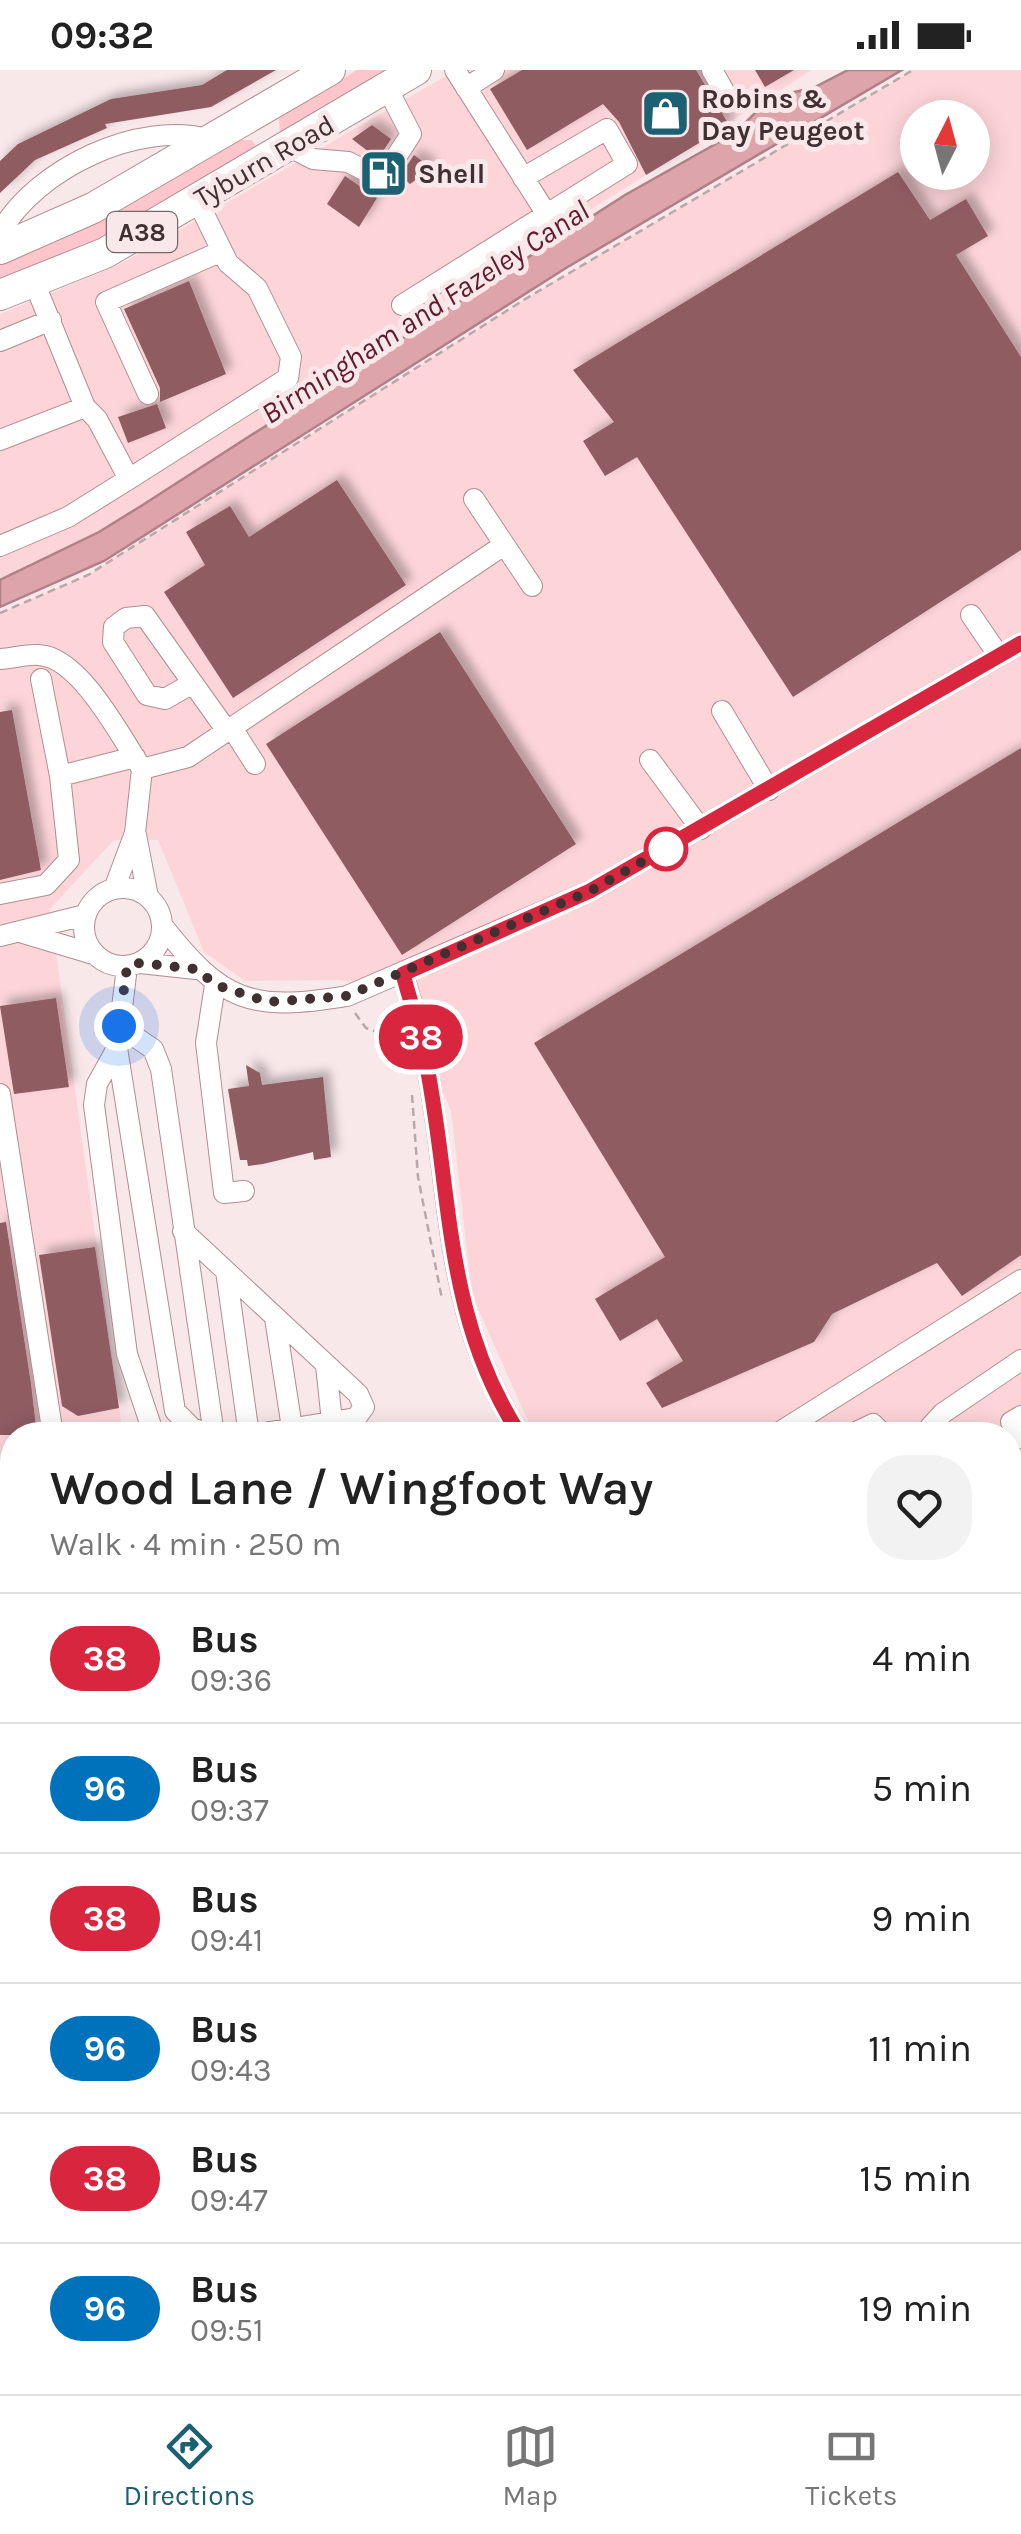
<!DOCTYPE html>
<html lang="en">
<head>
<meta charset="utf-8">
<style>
	:root { --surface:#fff; --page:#f2f2f2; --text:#222; --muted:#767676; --line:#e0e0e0; --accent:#1c6073 }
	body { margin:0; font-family:Karla,sans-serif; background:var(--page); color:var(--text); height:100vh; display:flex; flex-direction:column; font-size:38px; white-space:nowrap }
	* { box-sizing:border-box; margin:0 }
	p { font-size:32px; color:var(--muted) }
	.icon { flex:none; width:55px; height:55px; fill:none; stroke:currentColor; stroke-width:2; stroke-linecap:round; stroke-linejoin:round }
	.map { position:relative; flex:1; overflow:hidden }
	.side { position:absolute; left:0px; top:1352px; width:1022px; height:972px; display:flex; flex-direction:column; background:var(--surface); border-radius:40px 40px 0 0; box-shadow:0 5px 25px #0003 }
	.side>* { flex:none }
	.badge { padding:0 20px; border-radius:32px; font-size:35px; line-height:65px }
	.needle { width:65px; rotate:6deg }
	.buttons { position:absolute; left:900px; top:30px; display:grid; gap:20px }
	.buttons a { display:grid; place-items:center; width:90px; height:90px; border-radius:50%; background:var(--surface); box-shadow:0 5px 25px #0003; font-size:50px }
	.you { position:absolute; width:50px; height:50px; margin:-25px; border:8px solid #fff; border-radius:50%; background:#1a73e8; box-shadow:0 0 0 15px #1a73e833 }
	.map>.badge { position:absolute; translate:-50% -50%; box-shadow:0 0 0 5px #fff }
	.round { display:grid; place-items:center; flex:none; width:105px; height:105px; border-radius:40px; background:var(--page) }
	.head { display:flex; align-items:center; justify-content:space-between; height:170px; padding:0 50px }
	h1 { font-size:48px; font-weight:600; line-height:75px }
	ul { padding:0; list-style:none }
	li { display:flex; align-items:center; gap:30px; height:130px; padding:0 50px; border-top:2px solid var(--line) }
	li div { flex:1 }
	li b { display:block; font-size:38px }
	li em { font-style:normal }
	li .badge { min-width:110px; font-weight:700; text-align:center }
	.status { display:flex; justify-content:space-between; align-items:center; height:70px; padding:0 50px; background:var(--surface); direction:ltr }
	.status svg { height:28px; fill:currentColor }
	.dock { display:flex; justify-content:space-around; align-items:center; height:140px; border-top:2px solid var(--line); background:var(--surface); font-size:28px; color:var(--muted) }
	.dock a { display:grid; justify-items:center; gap:5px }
	.dock .selected { color:var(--accent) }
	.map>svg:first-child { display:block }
</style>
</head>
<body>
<div class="status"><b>09:32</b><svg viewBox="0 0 49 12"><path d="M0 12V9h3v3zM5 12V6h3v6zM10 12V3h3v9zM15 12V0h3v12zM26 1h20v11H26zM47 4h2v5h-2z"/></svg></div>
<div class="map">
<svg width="1021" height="2324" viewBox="0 0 1021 2324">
	<defs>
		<filter id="shadow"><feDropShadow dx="7" dy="-7" stdDeviation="5" flood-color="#0004"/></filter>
	</defs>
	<rect width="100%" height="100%" fill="#f9e8ea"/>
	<!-- built -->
	<path fill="#fdd5d9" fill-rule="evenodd" d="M456 0H812L400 260 405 269 141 436 99 462 0 510V244L121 194Z
		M913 0H1021V1995L1010 1991V1365H534L472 1225 451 1041 397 916 337 910 245 911 204 882 158 770H114L50 839 123 1365H12V1786L0 1788V543L88 505 527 228ZM918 48H972V102H918Z"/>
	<!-- green -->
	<path fill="#fcc6cc" d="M357 0H398L280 66 279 48Z
		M241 70H252L259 82 109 168 0 211V189L148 122Z"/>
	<!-- water -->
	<path fill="#dea4ab" stroke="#af8187" stroke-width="2.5" d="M848 0H902L566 198 104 491 0 537V510L99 462 141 436 625 125 735 63 771 27 813 18Z
		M758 2313H868L816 2324H703Z"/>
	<!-- building -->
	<path fill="#8f5b62" filter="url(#shadow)" d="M227 0H276L211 37 105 54 107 58 35 90 0 123V91L18 74 111 29 202 15Z
		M522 0H696L729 55 646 105 619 52 603 34 527 80 490 19Z
		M755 0H794L765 17Z
		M372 55 391 69 378 89 352 69Z
		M414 85 432 98 410 114 400 106Z
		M898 102 930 150 966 129 988 166 956 185 1021 287V480L793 627 637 387 605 406 583 371 614 352 573 300Z
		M345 106 377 128 359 157 327 134Z
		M189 211 226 304 160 332V318L124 239Z
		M157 334 166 358 128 373 118 347Z
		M337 410 406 515 233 628 164 522 205 495 186 462 230 436 249 467Z
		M440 562 576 774 402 885 266 674Z
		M12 640 41 800 0 810V642Z
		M1021 678V1185L962 1226 937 1193 832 1244 814 1272 662 1338 646 1313 683 1291 657 1249 620 1271 595 1229 665 1187 534 973Z
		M56 928 69 1017 14 1024 0 936Z
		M246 995 260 1003 262 1015 323 1007 331 1087 314 1090 313 1082 263 1094 248 1096 247 1090H240L228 1019 249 1016Z
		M6 1152 31 1314 37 1365H0V1153Z
		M95 1177 119 1338 78 1346 62 1336 39 1185Z"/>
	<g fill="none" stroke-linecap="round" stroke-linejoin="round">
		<defs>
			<path id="minor" d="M455 0 546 143
				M712 0 729 30
				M466 18 494 0
				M290 77 313 89 348 92 382 109 411 64 387 18
				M0 163C35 99 140 49 210 70
				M402 235 627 94 607 59 523 108
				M0 271 51 250
				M148 324 106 232 222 181
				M85 337 97 349 129 409 288 308 291 287 257 218 228 193 197 130
				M0 370 85 337 34 212
				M474 429 532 516
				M0 476 68 447 129 409
				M971 545 999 586
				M0 589C13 588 27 584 39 585 80 587 121 667 142 699
				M41 609 60 706 135 687
				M193 613 165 629 147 625 113 572 114 557 126 548 145 546 227 661
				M722 641 769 720
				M232 658 255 694
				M650 690 701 759
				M136 765 148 827
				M84 857a39 39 0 1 1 78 0a39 39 0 1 1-78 0Z
				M114 819 135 763 142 699 188 687 504 475
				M0 824 46 815 69 790 60 706
				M162 855C222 932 251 942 347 926L590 821 1021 573
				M23 863 93 884
				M0 866 85 845
				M140 893 196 899
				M127 897 117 978 97 1014 94 1035 127 1284 154 1365
				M403 903C410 928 418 952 423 977 453 1114 439 1239 520 1365
				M215 915 206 973 224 1123 244 1121
				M119 956 153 979 161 999 214 1365
				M117 978 175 1341 192 1358 210 1365
				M0 1024 53 1365
				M183 1161 358 1324 364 1337 356 1348 252 1365
				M226 1201 249 1365
				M275 1248 292 1358
				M326 1295 332 1352
				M1021 1346 1011 1352 1021 1368
				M775 1365 1021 1210
				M850 1365 873 1354 884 1365
				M923 1365 943 1343 1021 1290
				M0 1630 12 1628
				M1010 1843 1021 1890"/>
			<path id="major" d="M1010 2024 1021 2026
				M1010 2078 1021 2075
				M0 2250 12 2249
				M0 2271 12 2270"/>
			<path id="highway" d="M0 179 93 138 330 0
				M0 225 105 183 416 0
				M1010 2276 1021 2274
				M693 2324 791 2312
				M953 2324 1021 2314"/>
		</defs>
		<!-- minor casing -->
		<use href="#minor" stroke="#b28c90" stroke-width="22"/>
		<!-- major casing -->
		<use href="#major" stroke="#b28c90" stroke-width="28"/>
		<!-- highway casing -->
		<use href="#highway" stroke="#b28c90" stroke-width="32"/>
		<!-- path -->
		<path stroke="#b9a8aa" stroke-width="2.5" stroke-dasharray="8 5" stroke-linecap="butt" d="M0 543 88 505 527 228 913 0
			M355 943 366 958 397 969 405 993
			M412 1025 418 1107 442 1229
			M1010 1999 1021 2002"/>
		<!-- minor -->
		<use href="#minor" stroke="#fff" stroke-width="20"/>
		<!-- major -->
		<use href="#major" stroke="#fff" stroke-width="25"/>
		<!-- highway -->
		<use href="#highway" stroke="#fff" stroke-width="30"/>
		<!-- rail -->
		<path stroke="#958587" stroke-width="5" stroke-dasharray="15 8" stroke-linecap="butt" d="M1010 2202 1021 2200
			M1010 2222 1021 2220
			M374 2324 435 2312
			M444 2324 505 2312
			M493 2324 554 2312
			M556 2324 617 2312"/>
	</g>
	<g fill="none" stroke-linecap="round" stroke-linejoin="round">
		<defs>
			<path id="line" d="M520 1365C440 1242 453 1112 423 977 418 952 409 928 403 904L590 821 1021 573"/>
		</defs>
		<!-- line casing -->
		<use href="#line" stroke="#fff" stroke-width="22"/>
		<!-- line -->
		<use href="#line" stroke="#d7263d" stroke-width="15"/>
		<!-- walk -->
		<path stroke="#403032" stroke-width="10" stroke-dasharray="0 18" d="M119 956 127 897 140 893 196 899 216 915 268 932 347 926 590 821 674 774 666 779"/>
	</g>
	<!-- icons -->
	<defs>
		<symbol id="shop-square" viewBox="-11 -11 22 22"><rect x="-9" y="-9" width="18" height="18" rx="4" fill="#1c6073" stroke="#f9e8ea"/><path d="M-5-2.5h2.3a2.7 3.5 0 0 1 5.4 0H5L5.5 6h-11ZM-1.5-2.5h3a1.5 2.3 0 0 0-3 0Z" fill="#fff"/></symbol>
		<symbol id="fuel-square" viewBox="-11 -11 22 22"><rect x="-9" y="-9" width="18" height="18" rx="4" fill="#1c6073" stroke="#f9e8ea"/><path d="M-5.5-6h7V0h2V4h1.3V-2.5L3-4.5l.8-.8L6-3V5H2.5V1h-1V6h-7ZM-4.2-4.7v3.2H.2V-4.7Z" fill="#fff"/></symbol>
	</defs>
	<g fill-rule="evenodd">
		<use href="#shop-square" x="638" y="16" width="55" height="55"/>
		<use href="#fuel-square" x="356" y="76" width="55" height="55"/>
	</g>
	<!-- markers -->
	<circle fill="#fff" stroke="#d7263d" stroke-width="5" cx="666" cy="779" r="20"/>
	<g text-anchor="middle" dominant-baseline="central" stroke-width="10" stroke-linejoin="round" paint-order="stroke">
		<!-- shield labels -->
		<rect fill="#f9e8ea" stroke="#786769" stroke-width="2.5" x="107" y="142" width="70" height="40" rx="8"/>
		<g font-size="25" font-weight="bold" fill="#403032">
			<text x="142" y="162">A38</text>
		</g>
		<!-- poi labels -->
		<g font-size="28" font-weight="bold" fill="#403032" stroke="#f9e8ea" text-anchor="start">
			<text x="701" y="28">Robins &amp;<tspan x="701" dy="32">Day Peugeot</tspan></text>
			<text x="418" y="103">Shell</text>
		</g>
		<!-- street labels -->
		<g font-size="28" fill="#403032" stroke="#f9e8ea">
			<text transform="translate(264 91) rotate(-30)">Tyburn Road</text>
		</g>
		<!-- water labels -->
		<g font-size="30" font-style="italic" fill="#611c2c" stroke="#f9e8ea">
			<text transform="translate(425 242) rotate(-33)">Birmingham and Fazeley Canal</text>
		</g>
	</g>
</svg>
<div class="buttons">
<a><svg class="needle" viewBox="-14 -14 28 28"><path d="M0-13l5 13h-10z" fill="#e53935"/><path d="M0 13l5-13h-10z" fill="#767676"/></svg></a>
</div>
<div class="you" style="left:119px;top:956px"></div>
<b class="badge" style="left:421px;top:967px;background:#d7263d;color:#fff">38</b>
<section class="side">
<div class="head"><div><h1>Wood Lane / Wingfoot Way</h1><p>Walk · 4 min · 250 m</p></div><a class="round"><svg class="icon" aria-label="heart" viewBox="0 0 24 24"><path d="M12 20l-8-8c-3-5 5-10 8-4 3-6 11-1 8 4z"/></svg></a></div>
<ul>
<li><span class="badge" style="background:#d7263d;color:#fff">38</span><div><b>Bus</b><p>09:36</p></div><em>4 min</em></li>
<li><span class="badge" style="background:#0072bc;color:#fff">96</span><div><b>Bus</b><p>09:37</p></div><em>5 min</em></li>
<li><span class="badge" style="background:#d7263d;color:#fff">38</span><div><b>Bus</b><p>09:41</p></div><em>9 min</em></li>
<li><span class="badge" style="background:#0072bc;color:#fff">96</span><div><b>Bus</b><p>09:43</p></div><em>11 min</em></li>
<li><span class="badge" style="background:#d7263d;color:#fff">38</span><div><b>Bus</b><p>09:47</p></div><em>15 min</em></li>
<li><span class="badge" style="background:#0072bc;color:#fff">96</span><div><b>Bus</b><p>09:51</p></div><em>19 min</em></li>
</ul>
</section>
</div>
<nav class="dock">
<a class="selected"><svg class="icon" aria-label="directions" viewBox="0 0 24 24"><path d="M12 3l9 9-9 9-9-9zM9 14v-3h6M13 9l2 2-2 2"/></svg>Directions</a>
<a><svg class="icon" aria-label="map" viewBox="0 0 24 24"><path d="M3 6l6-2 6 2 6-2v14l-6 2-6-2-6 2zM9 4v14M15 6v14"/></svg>Map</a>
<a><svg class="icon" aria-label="tickets" viewBox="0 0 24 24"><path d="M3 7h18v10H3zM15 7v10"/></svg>Tickets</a>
</nav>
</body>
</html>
